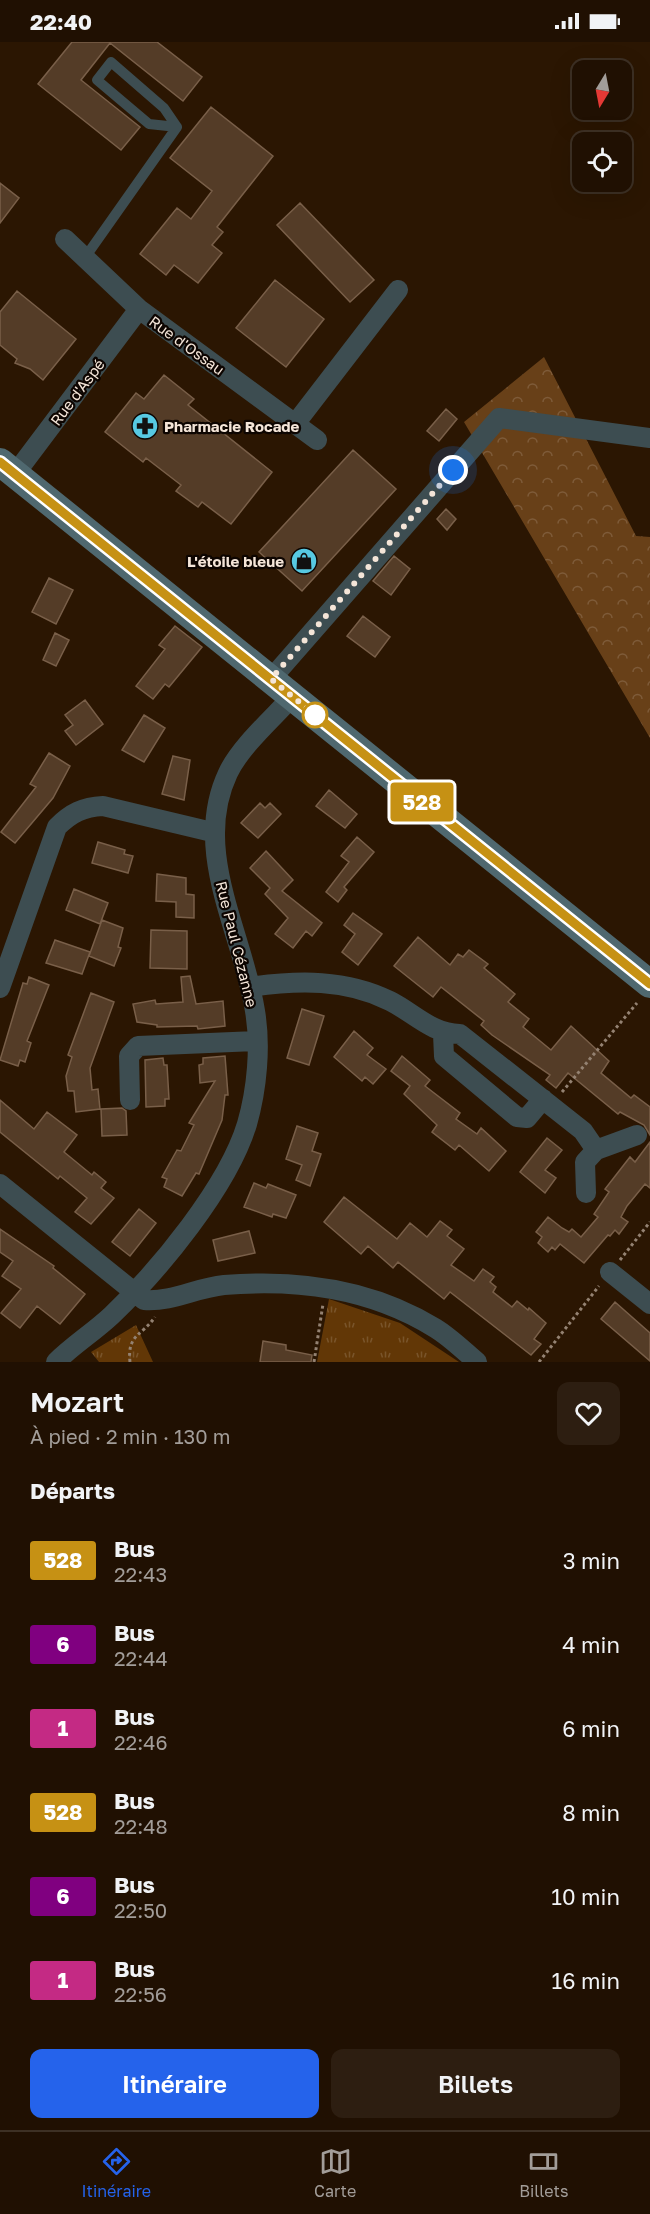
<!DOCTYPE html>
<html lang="fr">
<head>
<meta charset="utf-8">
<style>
	:root { --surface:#201002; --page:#2d1e11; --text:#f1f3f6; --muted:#a29d99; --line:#3d3024; --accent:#2563eb }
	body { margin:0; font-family:"Golos Text",sans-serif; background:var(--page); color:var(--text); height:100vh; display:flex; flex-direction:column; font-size:22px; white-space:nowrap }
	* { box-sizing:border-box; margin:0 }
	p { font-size:20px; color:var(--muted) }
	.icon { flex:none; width:33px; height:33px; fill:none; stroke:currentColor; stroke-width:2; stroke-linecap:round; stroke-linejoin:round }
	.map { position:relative; height:1320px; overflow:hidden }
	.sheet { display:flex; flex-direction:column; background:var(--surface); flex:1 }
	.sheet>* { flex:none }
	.badge { padding:0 12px; border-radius:4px; font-size:21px; line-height:39px }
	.needle { width:39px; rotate:190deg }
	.buttons { position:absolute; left:572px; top:18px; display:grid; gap:12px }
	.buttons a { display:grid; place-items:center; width:60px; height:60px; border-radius:12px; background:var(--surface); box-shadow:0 6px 24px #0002,0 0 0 2px var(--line); font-size:30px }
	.you { position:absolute; width:30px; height:30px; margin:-15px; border:4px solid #fff; border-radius:50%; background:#1a73e8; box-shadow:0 0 0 9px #1a73e833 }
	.map>.badge { position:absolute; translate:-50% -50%; box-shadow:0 0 0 3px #fff }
	h2 { padding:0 30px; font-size:22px; line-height:54px }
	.round { display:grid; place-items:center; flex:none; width:63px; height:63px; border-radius:12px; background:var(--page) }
	.overview { display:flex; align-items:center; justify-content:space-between; height:102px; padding:0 30px }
	h1 { font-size:28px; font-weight:600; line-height:45px }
	.cta { display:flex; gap:12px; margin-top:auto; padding:12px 30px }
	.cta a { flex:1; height:69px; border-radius:12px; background:var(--accent); color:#fff; font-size:24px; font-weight:600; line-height:69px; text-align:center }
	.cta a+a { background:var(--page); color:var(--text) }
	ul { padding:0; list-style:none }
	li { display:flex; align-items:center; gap:18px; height:84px; padding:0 30px }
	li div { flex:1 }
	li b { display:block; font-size:22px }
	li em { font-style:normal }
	li .badge { min-width:66px; font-weight:700; text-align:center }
	.status { display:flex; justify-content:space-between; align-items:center; height:42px; padding:0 30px; background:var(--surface); direction:ltr }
	.status svg { height:16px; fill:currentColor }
	.dock { display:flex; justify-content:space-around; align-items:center; height:84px; border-top:2px solid var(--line); background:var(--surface); font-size:16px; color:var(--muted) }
	.dock a { display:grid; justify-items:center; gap:3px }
	.dock .on { color:var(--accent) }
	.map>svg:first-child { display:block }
</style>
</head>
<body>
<div class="status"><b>22:40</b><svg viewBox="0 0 49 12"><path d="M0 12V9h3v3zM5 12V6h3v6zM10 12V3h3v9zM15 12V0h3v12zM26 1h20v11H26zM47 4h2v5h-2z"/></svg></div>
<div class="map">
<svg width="650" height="1320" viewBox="0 0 650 1320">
	<defs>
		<pattern id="grass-tufts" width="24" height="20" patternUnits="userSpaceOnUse" patternTransform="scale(1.5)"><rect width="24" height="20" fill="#623706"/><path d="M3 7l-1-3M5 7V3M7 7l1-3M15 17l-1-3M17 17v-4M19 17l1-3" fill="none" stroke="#79542a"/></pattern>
		<pattern id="forest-crowns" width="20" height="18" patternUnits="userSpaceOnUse" patternTransform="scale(1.5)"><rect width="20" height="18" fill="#684018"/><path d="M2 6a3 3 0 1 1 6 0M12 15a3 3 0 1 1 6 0" fill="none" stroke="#7e5b39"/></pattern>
	</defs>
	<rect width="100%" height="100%" fill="#2b1602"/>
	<!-- grass -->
	<path fill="url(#grass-tufts)" d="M329 1257 400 1281 459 1320H317Z
		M136 1283 153 1320H99L91 1310Z"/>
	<!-- forest -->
	<path fill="url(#forest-crowns)" d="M544 315 636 494 650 495V696L464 380Z"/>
	<!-- building -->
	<path fill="#543c27" stroke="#795f49" stroke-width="1.5" d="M72 0H157L202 35 183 59 110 1 81 38 140 85 121 108 38 42Z
		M211 65 273 114 217 185 223 190 212 203 222 211 198 241 174 223 166 233 140 212 177 166 191 177 212 149 170 116Z
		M0 141 19 156 0 181Z
		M300 161 374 238 350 260 277 183Z
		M275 238 324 277 286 325 236 286Z
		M17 249 76 297 43 338 30 327 15 321 17 317 0 303V270Z
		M164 333 194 357 188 363 272 430 231 482 202 460 198 465 176 449 181 443 146 416 143 420 105 390 136 351 144 357Z
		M446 367 457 377 439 399 427 389Z
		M353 408 396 447 302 549 259 510Z
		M446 467 456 477 447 488 437 477Z
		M394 514 410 527 391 553 373 539Z
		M49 536 73 548 56 582 32 570Z
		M363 574 390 595 375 615 347 594Z
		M175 584 202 605 169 645 165 642 153 657 136 644 165 607 159 603Z
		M55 591 69 598 56 624 43 618Z
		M85 658 103 682 76 703 65 689 73 683 65 673Z
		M144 673 165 686 144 720 122 708Z
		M49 711 70 724 53 756 15 801 1 790 36 745 30 742Z
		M173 714 190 718 184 758 162 752Z
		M329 748 357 772 345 786 316 764Z
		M260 761 265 766 270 761 281 772 258 796 241 781Z
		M357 795 374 810 344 845 347 848 338 860 326 850 349 820 341 814Z
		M98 800 125 808 124 812 133 814 128 831 92 821Z
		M266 809 293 838 282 849 322 881 312 894 306 889 293 906 275 892 288 876 265 852 270 846 250 826Z
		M157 832 186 836V852L194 853V876L176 875V860L156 859Z
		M74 847 108 861 100 882 66 868Z
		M353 871 382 892 358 923 342 910 355 892 344 883Z
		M102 878 123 886 118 905 121 906 114 924 89 914Z
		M151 888 187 889V927L150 926Z
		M418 895 450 923 458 912 463 915 469 908 488 922 484 926 515 952 508 960 529 977 523 985 551 1008 571 984 609 1019 601 1031 631 1056 634 1053 650 1065V1093L644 1083 620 1070 618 1072 568 1031 556 1046 546 1038 550 1033 492 993 481 983 484 979 441 945 433 955 394 924Z
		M55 898 90 910 82 932 46 921Z
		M190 934 196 962 223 959 225 984 198 987 197 984 157 985V983L137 980 133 962 155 958 156 962 183 960 181 935Z
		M29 935 49 943 27 999 31 1001 25 1020 20 1018 18 1024 0 1018 23 941 27 942Z
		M91 951 114 960 90 1026 92 1048 98 1047 100 1067 76 1070 74 1049H68L66 1034 72 1015 68 1013Z
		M302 967 324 974 309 1023 287 1016Z
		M354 989 373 1006 367 1013 386 1027 373 1042 365 1035 362 1039 334 1015Z
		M225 1014 228 1053H225L222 1078 199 1132 196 1131 182 1154 164 1145 167 1137 162 1135 177 1108 181 1109 194 1083 189 1081 215 1039 200 1041 199 1023 203 1022V1016Z
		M402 1014 430 1038 425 1044 460 1071 456 1077 477 1092 481 1086 506 1109 489 1129 459 1103 455 1108 432 1090 437 1083 404 1052 410 1044 391 1029Z
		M163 1016 164 1023H167L169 1057H165V1064L146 1065 145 1018Z
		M0 1058 34 1087 47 1070 77 1093 64 1110 92 1133 94 1130 106 1140 101 1146 114 1156 91 1182 75 1170 87 1156 60 1134 58 1137 0 1090Z
		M122 1066 126 1069 127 1093 102 1094 101 1067Z
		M297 1084 318 1091 312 1109 321 1112 310 1144 296 1138 302 1123 286 1117Z
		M547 1096 562 1108 545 1128 556 1136 545 1151 520 1130Z
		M650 1100V1146L645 1142 627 1164 621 1175 628 1180 619 1192 615 1188 610 1194 608 1193 584 1221 560 1202 555 1208 552 1205 548 1210 538 1201 542 1195 536 1190 548 1175 562 1186 569 1190 572 1187 581 1195 598 1175 594 1172 609 1150 605 1147 630 1115 635 1120Z
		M254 1141 266 1146 268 1142 296 1153 286 1176 273 1172 272 1175 244 1165Z
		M344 1155 397 1197 410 1181 427 1195 440 1179 452 1188 447 1194 464 1207 451 1223 474 1239 483 1227 494 1235 490 1240 496 1245 493 1250 512 1265 517 1259 528 1268 529 1266 546 1281 534 1297 541 1302 531 1313 450 1250 444 1257 398 1220 393 1226 368 1204 361 1212 324 1180Z
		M139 1167 156 1181 130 1214 112 1200Z
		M0 1187 54 1224 53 1226 85 1252 60 1282 37 1264 20 1286 1 1271 21 1247 2 1234 13 1219 0 1210Z
		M249 1189 255 1211 218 1219 213 1198Z
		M615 1260 650 1291V1319L601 1277Z
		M263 1299 286 1303V1308L312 1313 311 1320H260Z"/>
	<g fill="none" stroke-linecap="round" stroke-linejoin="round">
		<!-- path -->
		<path stroke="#948272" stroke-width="3" stroke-dasharray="3 3" stroke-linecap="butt" d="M562 1050 637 961
			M620 1218 650 1180
			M130 1320C127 1292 142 1294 155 1275
			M314 1320 323 1262
			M539 1320 599 1244"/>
		<!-- lane -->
		<path stroke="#3d4d51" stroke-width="10" d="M84 217 177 85 164 66 111 20 97 38 149 82 177 85"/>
		<!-- street -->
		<path stroke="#3d4d51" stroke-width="20" d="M65 197 139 267 317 398
			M295 382 398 248
			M15 432 139 267
			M271 637 499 376 650 396
			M250 945C298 938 346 937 390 959 414 971 432 992 460 992L583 1089 596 1108
			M0 946 57 785C71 771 83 765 103 764L212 790
			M443 992 444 1014 517 1075 527 1076 543 1057
			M130 1058 129 1014 138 1004 257 999
			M0 1142 144 1258C173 1260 195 1246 224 1243 298 1237 370 1246 435 1286 450 1295 464 1309 477 1320
			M586 1151 585 1120 596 1108 637 1093
			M610 1230 650 1262
			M56 1320C73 1303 94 1290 112 1273 159 1228 228 1145 247 1082 257 1047 261 1004 255 969 243 891 191 809 228 731 240 705 273 676 292 655"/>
		<!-- secondary -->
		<path stroke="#4f686f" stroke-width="28" d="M0 420 650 942"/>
	</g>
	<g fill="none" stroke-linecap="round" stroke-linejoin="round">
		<defs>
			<path id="line" d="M0 420 650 942"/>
		</defs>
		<!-- line casing -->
		<use href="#line" stroke="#fff" stroke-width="14"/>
		<!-- line -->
		<use href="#line" stroke="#c69114" stroke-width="9"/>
		<!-- walk -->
		<path stroke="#f4e5d8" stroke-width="6" stroke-dasharray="0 10.8" d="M315 673 271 637 453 428"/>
	</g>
	<!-- icons -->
	<defs>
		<symbol id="pharmacy-disc" viewBox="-11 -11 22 22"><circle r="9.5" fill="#57c9e2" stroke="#0d0501"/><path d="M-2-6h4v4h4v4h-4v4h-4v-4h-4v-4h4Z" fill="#111"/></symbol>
		<symbol id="shop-disc" viewBox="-11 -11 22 22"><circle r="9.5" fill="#57c9e2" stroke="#0d0501"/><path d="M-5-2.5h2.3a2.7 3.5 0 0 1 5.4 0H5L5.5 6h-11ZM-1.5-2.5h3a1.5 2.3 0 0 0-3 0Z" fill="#111"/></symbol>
	</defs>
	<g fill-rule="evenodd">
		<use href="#pharmacy-disc" x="130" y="369" width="30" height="30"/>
		<use href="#shop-disc" x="289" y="504" width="30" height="30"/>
	</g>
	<!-- markers -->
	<circle fill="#fff" stroke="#c69114" stroke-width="3" cx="315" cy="673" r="12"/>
	<g text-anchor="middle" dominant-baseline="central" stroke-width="4.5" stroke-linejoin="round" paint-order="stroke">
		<!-- street labels -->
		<g font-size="15" fill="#f4e5d8" stroke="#0d0501">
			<text transform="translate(187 303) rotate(36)">Rue d'Ossau</text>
			<text transform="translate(77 350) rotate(-53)">Rue d'Aspé</text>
			<text transform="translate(237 902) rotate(76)">Rue Paul Cézanne</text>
		</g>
		<!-- poi labels -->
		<g font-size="15" font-weight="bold" fill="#f4e5d8" stroke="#0d0501" text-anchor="start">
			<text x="164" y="384">Pharmacie Rocade</text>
			<text x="284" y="519" text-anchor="end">L'étoile bleue</text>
		</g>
	</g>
</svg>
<div class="buttons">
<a><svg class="needle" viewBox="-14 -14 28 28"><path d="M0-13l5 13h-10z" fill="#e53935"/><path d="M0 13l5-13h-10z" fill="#a29d99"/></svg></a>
<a><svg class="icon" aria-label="locate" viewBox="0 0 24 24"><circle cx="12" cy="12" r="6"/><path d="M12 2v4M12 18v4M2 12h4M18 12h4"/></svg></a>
</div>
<div class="you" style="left:453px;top:428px"></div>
<b class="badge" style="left:422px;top:760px;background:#c69114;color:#fff">528</b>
</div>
<section class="sheet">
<div class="overview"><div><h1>Mozart</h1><p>À pied · 2 min · 130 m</p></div><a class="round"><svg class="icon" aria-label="heart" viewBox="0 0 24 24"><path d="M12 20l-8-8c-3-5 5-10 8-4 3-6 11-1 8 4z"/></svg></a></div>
<h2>Départs</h2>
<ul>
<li><span class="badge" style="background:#c69114;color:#fff">528</span><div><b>Bus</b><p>22:43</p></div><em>3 min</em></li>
<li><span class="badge" style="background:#800080;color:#fff">6</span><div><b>Bus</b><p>22:44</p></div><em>4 min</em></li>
<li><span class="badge" style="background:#c42a84;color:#fff">1</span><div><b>Bus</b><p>22:46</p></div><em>6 min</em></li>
<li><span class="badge" style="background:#c69114;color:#fff">528</span><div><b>Bus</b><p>22:48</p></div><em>8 min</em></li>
<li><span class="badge" style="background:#800080;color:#fff">6</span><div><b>Bus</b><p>22:50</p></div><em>10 min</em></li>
<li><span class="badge" style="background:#c42a84;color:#fff">1</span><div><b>Bus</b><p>22:56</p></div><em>16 min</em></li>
</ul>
<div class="cta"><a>Itinéraire</a><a>Billets</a></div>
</section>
<nav class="dock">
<a class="on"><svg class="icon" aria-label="directions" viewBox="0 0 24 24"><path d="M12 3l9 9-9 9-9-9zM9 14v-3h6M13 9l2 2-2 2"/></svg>Itinéraire</a>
<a><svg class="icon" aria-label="map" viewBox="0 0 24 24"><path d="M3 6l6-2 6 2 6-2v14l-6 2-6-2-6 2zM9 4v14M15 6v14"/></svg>Carte</a>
<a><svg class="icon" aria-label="tickets" viewBox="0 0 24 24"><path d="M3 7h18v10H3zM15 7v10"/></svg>Billets</a>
</nav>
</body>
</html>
